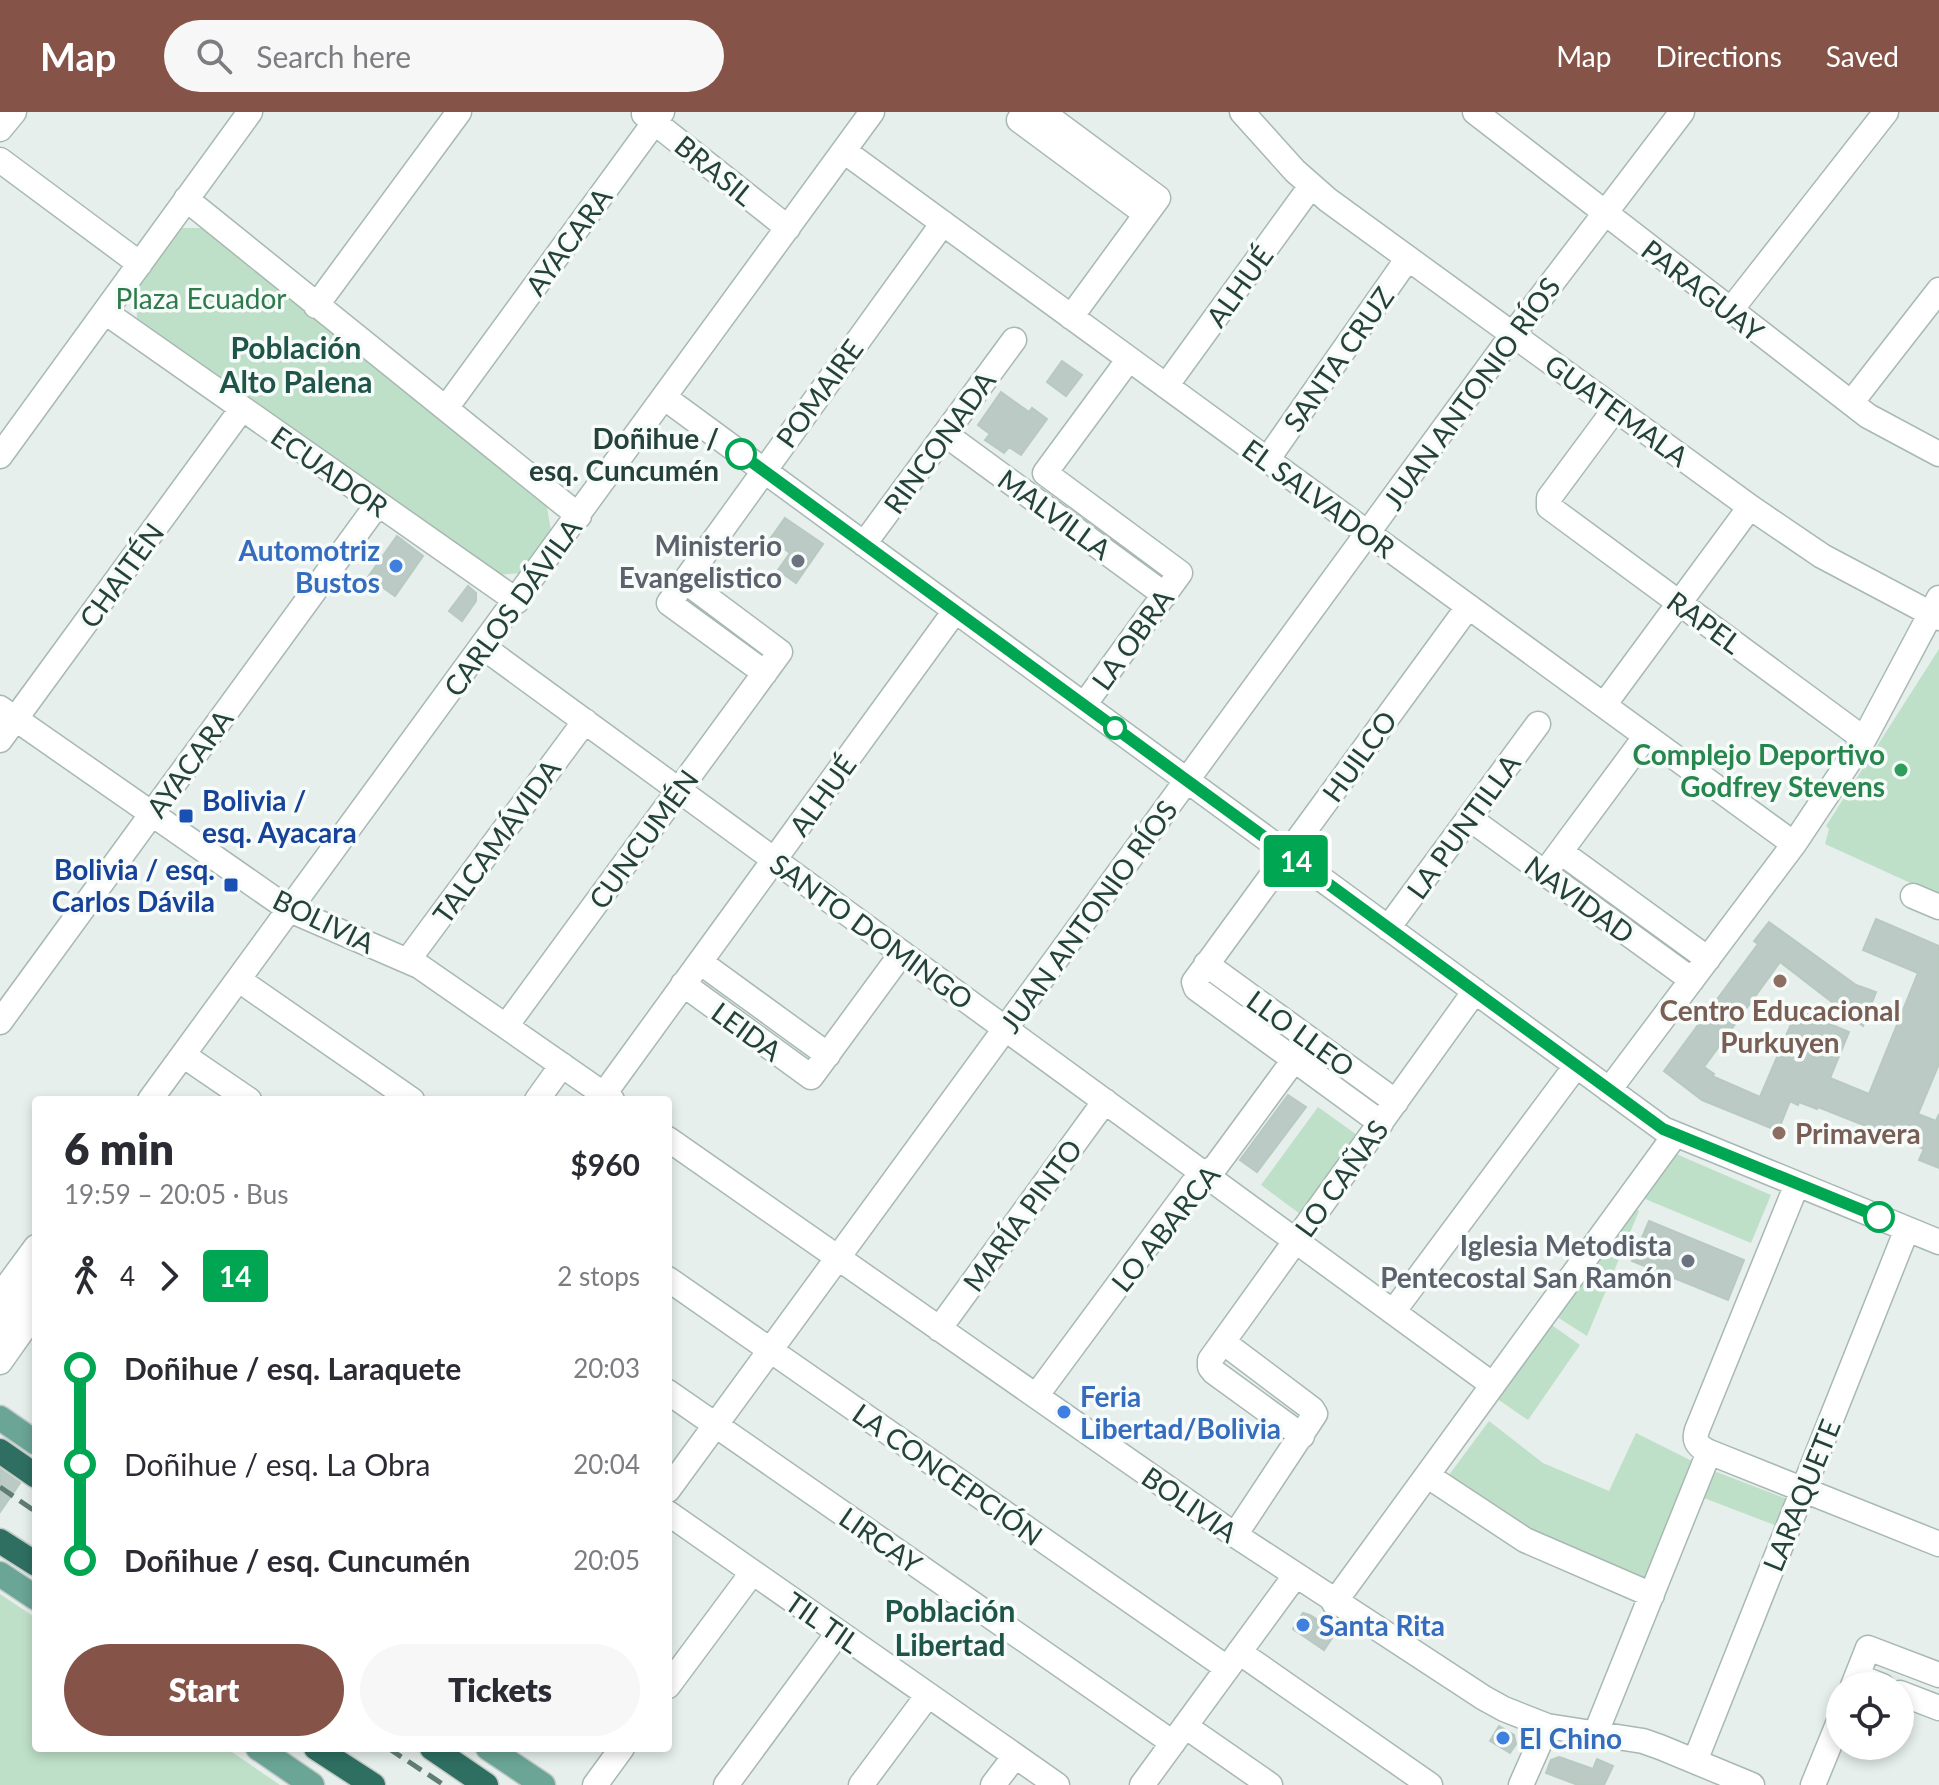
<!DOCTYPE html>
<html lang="en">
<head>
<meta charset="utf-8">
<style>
	:root { --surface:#fff; --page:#f7f7f7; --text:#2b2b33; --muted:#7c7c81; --accent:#855347 }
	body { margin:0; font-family:Lato,sans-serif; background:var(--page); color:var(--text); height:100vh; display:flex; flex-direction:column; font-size:30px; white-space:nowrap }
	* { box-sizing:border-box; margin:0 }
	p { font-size:26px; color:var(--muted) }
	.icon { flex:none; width:44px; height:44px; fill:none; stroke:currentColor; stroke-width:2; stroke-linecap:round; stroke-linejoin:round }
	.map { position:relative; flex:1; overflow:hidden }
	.sheet { position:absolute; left:32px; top:984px; width:640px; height:656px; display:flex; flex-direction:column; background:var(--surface); border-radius:8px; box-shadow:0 4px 12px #0003 }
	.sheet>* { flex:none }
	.badge { padding:0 16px; border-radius:6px; font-size:28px; line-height:52px }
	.tools { position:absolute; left:1826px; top:1560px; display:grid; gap:16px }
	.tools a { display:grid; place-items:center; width:88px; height:88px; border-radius:50%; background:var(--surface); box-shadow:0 4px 12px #0003; font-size:40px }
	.map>.badge { position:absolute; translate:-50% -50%; box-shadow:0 0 0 4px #fff }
	.legs { display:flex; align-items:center; gap:12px; height:88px; padding:0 32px; font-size:26px }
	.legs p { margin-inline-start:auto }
	.head { display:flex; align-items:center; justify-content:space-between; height:136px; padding:0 32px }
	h1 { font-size:44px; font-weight:800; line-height:60px }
	.button { display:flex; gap:16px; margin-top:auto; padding:16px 32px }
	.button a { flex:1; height:92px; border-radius:48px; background:var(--accent); color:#fff; font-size:32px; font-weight:800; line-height:92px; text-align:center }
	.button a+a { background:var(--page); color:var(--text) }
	ul { padding:0 32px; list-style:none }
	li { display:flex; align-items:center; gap:28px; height:96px; font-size:30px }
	li i { display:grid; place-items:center; width:12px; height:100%; margin:0 10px; background:currentColor }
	li i::after { content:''; width:20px; height:20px; margin:-10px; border:6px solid; border-radius:50%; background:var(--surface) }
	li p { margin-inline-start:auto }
	li:first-child i { background:linear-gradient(#0000 50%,currentColor 0) }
	li:last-child i { background:linear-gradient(currentColor 50%,#0000 0) }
	header { display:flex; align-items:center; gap:48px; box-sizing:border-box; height:112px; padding:0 40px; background:var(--accent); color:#fff }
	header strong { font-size:38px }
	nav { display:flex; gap:44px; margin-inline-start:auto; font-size:28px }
	.search { width:560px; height:72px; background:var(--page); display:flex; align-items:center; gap:20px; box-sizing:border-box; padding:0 28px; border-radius:44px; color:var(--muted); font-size:30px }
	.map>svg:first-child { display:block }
</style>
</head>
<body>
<header>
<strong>Map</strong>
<div class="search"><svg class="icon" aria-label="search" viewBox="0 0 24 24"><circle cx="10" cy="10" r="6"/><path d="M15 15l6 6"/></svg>Search here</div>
<nav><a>Map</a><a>Directions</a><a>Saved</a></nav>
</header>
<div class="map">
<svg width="1939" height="1673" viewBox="0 0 1939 1673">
	<rect width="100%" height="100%" fill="#e6efeb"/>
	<!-- green -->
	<path fill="#bfe0c8" d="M178 116H206L547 395 552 425 526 461 492 463 137 210 136 176Z
		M1939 537V784L1825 732 1829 717 1826 714Z
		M1318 995 1360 1025 1303 1104 1261 1073Z
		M1667 1038 1771 1083 1751 1131 1638 1084Z
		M1630 1093 1639 1099 1587 1224 1554 1203Z
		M1546 1209 1580 1233 1528 1308 1493 1284Z
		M1489 1309 1543 1351 1609 1379 1636 1321 1694 1350 1639 1479 1443 1371Z
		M1714 1359 1787 1387 1777 1414 1704 1386Z
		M0 1482 36 1506V1636H226L280 1673H0Z"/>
	<!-- building -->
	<path fill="#bbcac4" stroke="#b8c9c2" stroke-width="2" d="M1062 249 1082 263 1066 284 1047 270Z
		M1001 280 1029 300 1032 296 1047 307 1021 343 1009 335 1004 341 985 328 990 322 978 313Z
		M785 406 823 432 796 471 778 458 790 441 770 427Z
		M397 424 423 444 395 484 368 465Z
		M468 474 476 481V489L462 509 449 499Z
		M1876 807 1939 834V952L1918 1002 1936 1009 1939 1002V1056L1919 1048 1924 1037 1818 995 1817 997 1799 990 1798 993 1790 989 1778 1019 1702 988 1664 959 1758 832 1754 829 1769 810 1856 873 1876 880 1863 914 1780 850 1704 955 1714 962 1712 964 1760 985 1797 898 1849 920 1830 966 1869 982 1918 861 1863 838Z
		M1288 983 1306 995 1257 1060 1240 1048Z
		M1649 1109 1744 1148 1728 1188 1632 1149Z
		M0 1357 20 1371 0 1400Z
		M1303 1501 1310 1503 1336 1520 1324 1538 1293 1517Z
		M1499 1614 1514 1623 1516 1632 1510 1641 1490 1629Z
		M1559 1645 1593 1657 1597 1647 1613 1654 1604 1673H1578L1546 1661 1551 1648Z"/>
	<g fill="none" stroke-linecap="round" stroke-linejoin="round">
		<defs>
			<path id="minor" d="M1026 0 1019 8 1146 102
				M1042 0 1158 86 1071 205
				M1242 0 1295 59 1328 88 1750 395 1822 444 1939 506
				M1475 0 1868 304 1939 342
				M644 2 788 116
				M0 17 14 0
				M844 39 1794 732
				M0 48 140 152
				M186 87 579 404
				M316 194 459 0
				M1730 199 1886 0
				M105 200 517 489
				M1166 274 1311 74
				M665 286 1663 1017 1939 1130
				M1851 291 1939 178
				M446 296 662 0
				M1615 297 1549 386V395L1864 627
				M945 322 1165 483
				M0 344 250 0
				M1267 348 1408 146
				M864 432 1014 228
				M483 535 1493 1273
				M765 561 669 491 943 111
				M1084 593 1180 461 1045 361 1129 247
				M1604 593 1750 395
				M0 596 290 798 419 854 612 988
				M0 628 241 298
				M1469 706 1692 868
				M1561 740 1708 847
				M1552 751 1646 624
				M1913 784 1939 795
				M1388 816 1538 612
				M408 848 585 609
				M700 850 828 943
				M1206 852 1396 990
				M239 868 412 988
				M683 872 811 965 902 841
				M0 910 377 393
				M506 914 780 540 685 469
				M183 943 249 988
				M1609 978 1794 732 1864 627 1939 486
				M604 982 955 499
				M150 988 872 0
				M537 988 562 953
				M1381 1011 1196 876 1194 870 1468 495
				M668 1027 1235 1423 1484 1586 1504 1597 1547 1614 1643 1629 1660 1635 1752 1673
				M1797 1072 1697 1318C1693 1330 1699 1335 1709 1340L1939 1432
				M668 1167 1227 1556
				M0 1184 36 1135
				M1393 1200 1576 954
				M0 1217 36 1167
				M939 1217 1105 989
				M1223 1230 1312 1297 1315 1302 1235 1423
				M0 1250 36 1199
				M668 1280 1173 1631
				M1036 1284 1192 1073 1216 1054 1294 948
				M1302 1324 1214 1260 1210 1255V1248L1475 879
				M1428 1364 1525 1428 1652 1483
				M668 1378 1513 222 1682 0
				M668 1401 1057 1673
				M1334 1491 1675 1023
				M1239 1540 1430 1673
				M1857 1564 1882 1574
				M668 1574 752 1461
				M1853 1574 1868 1536 1939 1563
				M1900 1581 1939 1596
				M1185 1614 1270 1673
				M1595 1623 1709 1340
				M1695 1649 1907 1117
				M595 1673 622 1636
				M726 1673 838 1521
				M861 1673 928 1583
				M993 1673 1015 1644
				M1142 1673 1295 1464
				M1521 1673 1547 1614
				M1813 1673 1840 1607"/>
			<path id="major" d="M0 1306 36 1331
				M0 1462 36 1486
				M258 1636 312 1673
				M488 1636 543 1673"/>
			<path id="highway" d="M0 1339 36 1364
				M0 1429 36 1452
				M316 1636 373 1673
				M432 1636 486 1673"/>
		</defs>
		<!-- minor casing -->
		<use href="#minor" stroke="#a8b8b2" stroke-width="27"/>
		<!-- major casing -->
		<use href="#major" stroke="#c2cac8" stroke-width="27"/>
		<!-- highway casing -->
		<use href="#highway" stroke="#c2cac8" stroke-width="27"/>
		<!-- minor -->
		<use href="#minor" stroke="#fff" stroke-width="24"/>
		<!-- major -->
		<use href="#major" stroke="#6aa596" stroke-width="24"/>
		<!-- highway -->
		<use href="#highway" stroke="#2f6f62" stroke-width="24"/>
		<!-- rail -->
		<path stroke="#5f7d75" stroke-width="5" stroke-dasharray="16 8" stroke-linecap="butt" d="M0 1375 36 1400
			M388 1636 444 1673"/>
	</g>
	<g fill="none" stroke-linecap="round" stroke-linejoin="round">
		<defs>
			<path id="line-1" d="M741 342 1663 1017 1879 1105"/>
		</defs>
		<!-- line-1 casing -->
		<use href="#line-1" stroke="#fff" stroke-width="18"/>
		<!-- line-1 -->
		<use href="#line-1" stroke="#00a651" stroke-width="12"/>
	</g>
	<!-- markers -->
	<g fill="#fff" stroke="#00a651" stroke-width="4">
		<circle cx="741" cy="342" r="14"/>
		<circle cx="1115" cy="616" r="10"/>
		<circle cx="1879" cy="1105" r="14"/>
	</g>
	<g fill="#6b7280" stroke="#f7fbf9" stroke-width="3">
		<circle cx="798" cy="449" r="8"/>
		<circle cx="1688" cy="1149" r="8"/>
	</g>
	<g fill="#3f7fe0" stroke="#f7fbf9" stroke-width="3">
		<circle cx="396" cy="454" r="8"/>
		<circle cx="1064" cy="1300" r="8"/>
		<circle cx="1303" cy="1513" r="8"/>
		<circle cx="1503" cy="1626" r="8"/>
	</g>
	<circle fill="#2e9e5b" stroke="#f7fbf9" stroke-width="3" cx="1901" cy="658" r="8"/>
	<g fill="#1a4fb4" stroke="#f7fbf9" stroke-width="3">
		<rect x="178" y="696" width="16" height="16" rx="4"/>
		<rect x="223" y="765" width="16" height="16" rx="4"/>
	</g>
	<g fill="#8d6e63" stroke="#f7fbf9" stroke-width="3">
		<circle cx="1780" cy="869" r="8"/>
		<circle cx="1779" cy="1021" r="8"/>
	</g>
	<g text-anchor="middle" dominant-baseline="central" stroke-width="7" stroke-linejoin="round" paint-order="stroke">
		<!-- street labels -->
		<g font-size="28" fill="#24423a" stroke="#f7fbf9">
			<text transform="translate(715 58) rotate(39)">BRASIL</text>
			<text transform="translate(568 129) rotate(-54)">AYACARA</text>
			<text transform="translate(1239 174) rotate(-54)">ALHUÉ</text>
			<text transform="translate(1703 178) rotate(38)">PARAGUAY</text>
			<text transform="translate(1338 247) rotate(-55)">SANTA CRUZ</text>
			<text transform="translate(819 281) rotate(-54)">POMAIRE</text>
			<text transform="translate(1471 281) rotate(-54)">JUAN ANTONIO RÍOS</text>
			<text transform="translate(1617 298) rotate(36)">GUATEMALA</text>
			<text transform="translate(939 330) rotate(-54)">RINCONADA</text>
			<text transform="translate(330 359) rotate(35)">ECUADOR</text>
			<text transform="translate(1319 386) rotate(36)">EL SALVADOR</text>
			<text transform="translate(1055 402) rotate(36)">MALVILLA</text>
			<text transform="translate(121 463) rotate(-54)">CHAITÉN</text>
			<text transform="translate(512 495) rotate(-54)">CARLOS DÁVILA</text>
			<text transform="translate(1705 510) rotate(36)">RAPEL</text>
			<text transform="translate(1132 527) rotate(-54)">LA OBRA</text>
			<text transform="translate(1359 644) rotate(-54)">HUILCO</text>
			<text transform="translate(189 651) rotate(-54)">AYACARA</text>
			<text transform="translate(822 683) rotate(-54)">ALHUÉ</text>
			<text transform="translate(1463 714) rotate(-54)">LA PUNTILLA</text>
			<text transform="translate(643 727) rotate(-54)">CUNCUMÉN</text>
			<text transform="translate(496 729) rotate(-54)">TALCAMÁVIDA</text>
			<text transform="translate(1580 787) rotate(36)">NAVIDAD</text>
			<text transform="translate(1088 804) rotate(-54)">JUAN ANTONIO RÍOS</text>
			<text transform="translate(324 809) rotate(26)">BOLIVIA</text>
			<text transform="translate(872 819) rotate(36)">SANTO DOMINGO</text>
			<text transform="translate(747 919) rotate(36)">LEIDA</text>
			<text transform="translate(1301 921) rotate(36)">LLO LLEO</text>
			<text transform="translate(1341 1066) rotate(-54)">LO CAÑAS</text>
			<text transform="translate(1022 1103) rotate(-54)">MARÍA PINTO</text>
			<text transform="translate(1165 1116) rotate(-51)">LO ABARCA</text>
			<text transform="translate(948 1362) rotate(35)">LA CONCEPCIÓN</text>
			<text transform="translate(1801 1383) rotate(-68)">LARAQUETE</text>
			<text transform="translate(1190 1392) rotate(35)">BOLIVIA</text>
			<text transform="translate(881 1428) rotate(35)">LIRCAY</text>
			<text transform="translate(823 1510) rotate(35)">TIL TIL</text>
		</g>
		<!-- park labels -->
		<g font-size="28" fill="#2d7a4b" stroke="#f7fbf9">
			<text x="201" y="186">Plaza Ecuador</text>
		</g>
		<!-- stop labels -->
		<g font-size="28" font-weight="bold" fill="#24423a" stroke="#f7fbf9" text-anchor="end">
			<text x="719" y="326">Doñihue /<tspan x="719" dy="32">esq. Cuncumén</tspan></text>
		</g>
		<!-- worship labels -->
		<g font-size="28" font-weight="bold" fill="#5b616d" stroke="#f7fbf9" text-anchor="end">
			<text x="782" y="433">Ministerio<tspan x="782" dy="32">Evangelistico</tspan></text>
			<text x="1672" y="1133">Iglesia Metodista<tspan x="1672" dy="32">Pentecostal San Ramón</tspan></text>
		</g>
		<!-- shop labels -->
		<g font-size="28" font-weight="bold" fill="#366cbe" stroke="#f7fbf9" text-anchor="start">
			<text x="380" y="438" text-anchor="end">Automotriz<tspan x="380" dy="32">Bustos</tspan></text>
			<text x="1080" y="1284">Feria<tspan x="1080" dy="32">Libertad/Bolivia</tspan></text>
			<text x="1319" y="1513">Santa Rita</text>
			<text x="1519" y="1626">El Chino</text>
		</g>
		<!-- leisure labels -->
		<g font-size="28" font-weight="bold" fill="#27864d" stroke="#f7fbf9" text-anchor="end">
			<text x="1885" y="642">Complejo Deportivo<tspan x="1885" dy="32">Godfrey Stevens</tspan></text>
		</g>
		<!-- transit labels -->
		<g font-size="28" font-weight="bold" fill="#164399" stroke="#f7fbf9" text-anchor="start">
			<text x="202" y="688">Bolivia /<tspan x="202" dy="32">esq. Ayacara</tspan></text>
			<text x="215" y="757" text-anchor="end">Bolivia / esq.<tspan x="215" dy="32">Carlos Dávila</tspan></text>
		</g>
		<!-- education labels -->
		<g font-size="28" font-weight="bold" fill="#785e54" stroke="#f7fbf9">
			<text x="1780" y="898">Centro Educacional<tspan x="1780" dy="32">Purkuyen</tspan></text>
			<text x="1795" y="1021" text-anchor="start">Primavera</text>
		</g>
		<!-- neighbourhood labels -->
		<g font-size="30" font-weight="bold" fill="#1f5548" stroke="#f7fbf9">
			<text x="296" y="235">Población<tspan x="296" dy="34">Alto Palena</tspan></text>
			<text x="950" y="1498">Población<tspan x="950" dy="34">Libertad</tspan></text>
		</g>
	</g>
</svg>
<div class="tools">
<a><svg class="icon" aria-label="locate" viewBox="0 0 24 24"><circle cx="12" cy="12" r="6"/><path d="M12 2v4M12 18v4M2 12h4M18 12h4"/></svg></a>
</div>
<b class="badge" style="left:1296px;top:749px;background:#00a651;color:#fff">14</b>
<section class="sheet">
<div class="head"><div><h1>6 min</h1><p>19:59 – 20:05 · Bus</p></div><b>$960</b></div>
<div class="legs"><svg class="icon" aria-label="walk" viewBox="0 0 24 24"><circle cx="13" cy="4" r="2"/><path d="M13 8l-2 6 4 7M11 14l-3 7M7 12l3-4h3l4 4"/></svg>4<svg class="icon" aria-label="forward" viewBox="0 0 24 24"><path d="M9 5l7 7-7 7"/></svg><b class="badge" style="background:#00a651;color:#fff">14</b><p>2 stops</p></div>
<ul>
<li><i style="color:#00a651"></i><b>Doñihue / esq. Laraquete</b><p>20:03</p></li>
<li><i style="color:#00a651"></i><span>Doñihue / esq. La Obra</span><p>20:04</p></li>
<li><i style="color:#00a651"></i><b>Doñihue / esq. Cuncumén</b><p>20:05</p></li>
</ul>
<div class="button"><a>Start</a><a>Tickets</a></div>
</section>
</div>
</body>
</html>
